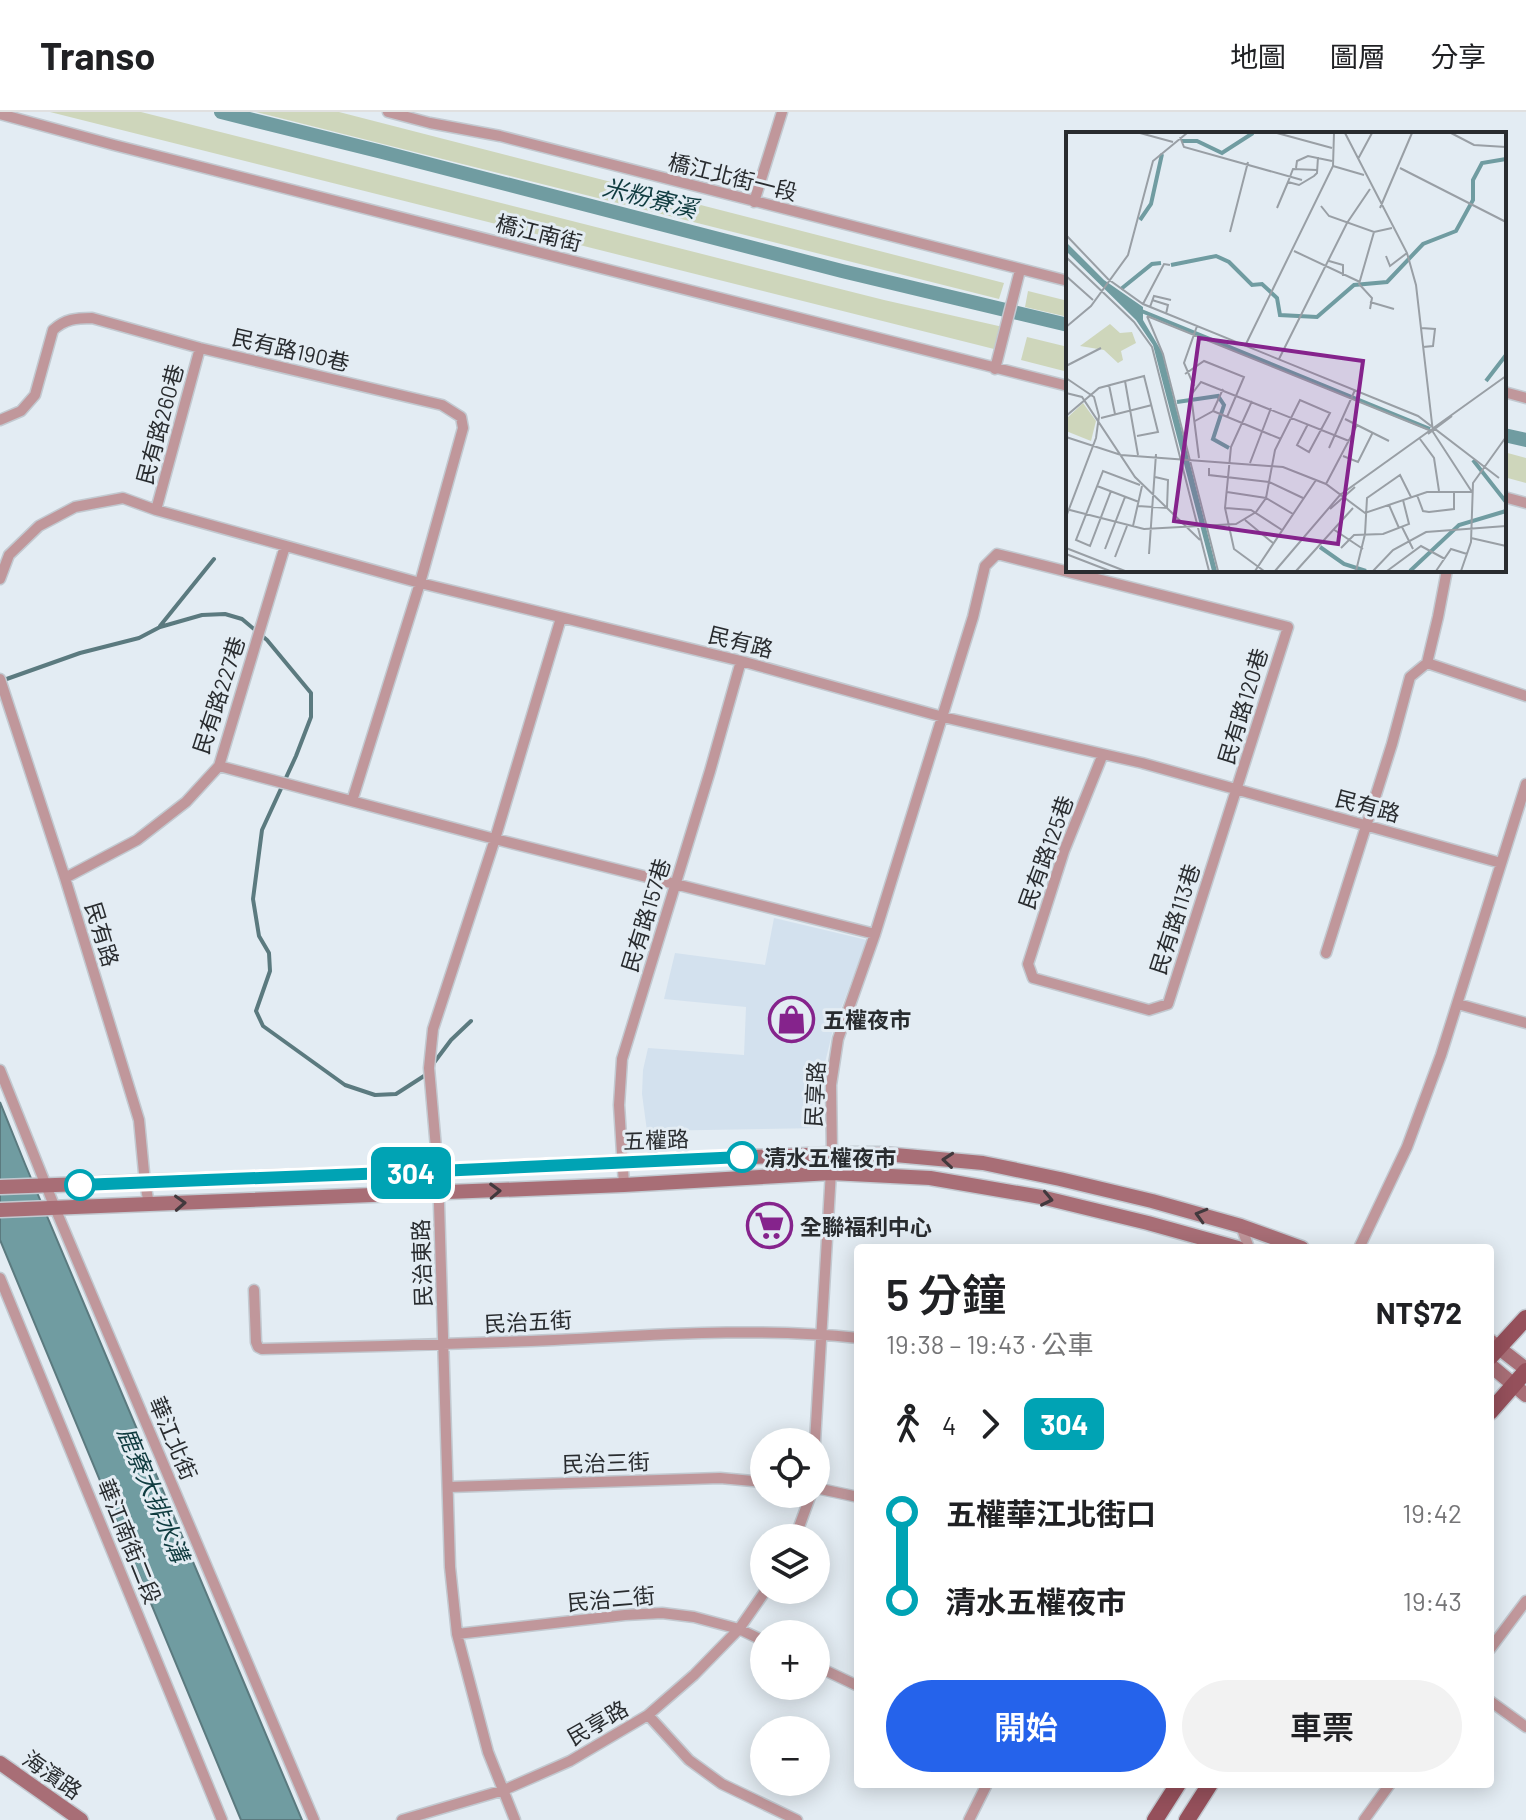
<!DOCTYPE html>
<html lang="zh-TW">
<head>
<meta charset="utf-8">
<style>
	:root { --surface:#fff; --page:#f2f2f2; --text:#202124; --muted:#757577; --line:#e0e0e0; --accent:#2563eb }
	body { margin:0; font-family:Barlow,"Noto Sans TC",sans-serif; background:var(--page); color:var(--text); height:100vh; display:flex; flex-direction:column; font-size:30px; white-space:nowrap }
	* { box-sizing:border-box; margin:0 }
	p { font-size:26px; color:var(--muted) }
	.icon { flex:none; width:44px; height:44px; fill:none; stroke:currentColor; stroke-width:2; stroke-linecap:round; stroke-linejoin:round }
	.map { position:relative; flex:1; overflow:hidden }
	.drawer { position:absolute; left:854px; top:1132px; width:640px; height:544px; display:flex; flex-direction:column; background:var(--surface); border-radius:8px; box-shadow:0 4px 20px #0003 }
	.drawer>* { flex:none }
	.badge { padding:0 16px; border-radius:12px; font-size:28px; line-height:52px }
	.tools { position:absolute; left:750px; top:1316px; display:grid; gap:16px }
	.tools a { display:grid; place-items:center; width:80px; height:80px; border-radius:50%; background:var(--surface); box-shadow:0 4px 20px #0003; font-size:40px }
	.map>.badge { position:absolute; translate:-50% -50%; box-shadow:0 0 0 4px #fff }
	.legs { display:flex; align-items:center; gap:12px; height:88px; padding:0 32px; font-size:26px }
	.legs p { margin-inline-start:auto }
	.headline { display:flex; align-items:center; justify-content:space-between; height:136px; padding:0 32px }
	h1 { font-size:44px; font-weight:600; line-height:60px }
	.cta { display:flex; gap:16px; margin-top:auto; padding:16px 32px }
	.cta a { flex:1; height:92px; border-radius:48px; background:var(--accent); color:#fff; font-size:32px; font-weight:600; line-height:92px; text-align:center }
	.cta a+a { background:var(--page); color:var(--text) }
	ul { padding:0 32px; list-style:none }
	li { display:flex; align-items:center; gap:28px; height:88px; font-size:30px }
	li i { display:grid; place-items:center; width:12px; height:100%; margin:0 10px; background:currentColor }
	li i::after { content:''; width:20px; height:20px; margin:-10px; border:6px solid; border-radius:50%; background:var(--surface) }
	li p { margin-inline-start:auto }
	li:first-child i { background:linear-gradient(#0000 50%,currentColor 0) }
	li:last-child i { background:linear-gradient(currentColor 50%,#0000 0) }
	header { display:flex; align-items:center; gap:48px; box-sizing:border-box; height:112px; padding:0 40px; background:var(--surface); border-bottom:2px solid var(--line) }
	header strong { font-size:38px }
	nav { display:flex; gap:44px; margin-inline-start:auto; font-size:28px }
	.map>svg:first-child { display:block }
</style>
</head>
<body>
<header>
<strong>Transo</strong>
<nav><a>地圖</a><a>圖層</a><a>分享</a></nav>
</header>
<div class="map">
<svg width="1526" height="1708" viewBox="0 0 1526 1708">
	<rect width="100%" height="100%" fill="#e3ecf3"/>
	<!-- built -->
	<path fill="#d3e1ee" d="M774 806 867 828 833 918 821 967V1016L647 1019 642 982 643 958 648 936 744 943 746 895 664 887 675 841 765 853Z"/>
	<!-- green -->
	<path fill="#ced6bb" d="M50 0H141L884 188 1003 215 998 238Z
		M256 0H339L1004 171 999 187Z
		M1028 179 1068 189V205L1025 195Z
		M1027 225 1068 235V260L1021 248Z
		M1504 340 1526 346V371L1504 365Z"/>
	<!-- water -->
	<path fill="#709ca1" stroke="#5b7a7f" stroke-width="2" d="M0 990 25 1052 302 1708H241L0 1128Z"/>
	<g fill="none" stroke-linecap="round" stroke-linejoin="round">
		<!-- stream -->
		<path stroke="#5b7a7f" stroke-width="4" d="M160 514 214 447
			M1 569 80 541 139 526 160 515 202 503 225 502 242 507 267 528 311 581V605L296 644 262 718 253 787 259 824 269 841 270 859 256 899 263 914 345 973 375 983 396 982 424 964 428 959
			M433 952 451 928 471 909"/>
		<!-- canal -->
		<path stroke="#709ca1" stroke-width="14" d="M221 0 382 40 842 159 1068 213
			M1504 323 1526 328"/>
		<defs>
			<path id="street" d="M388 0 430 11 500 24 1068 169
				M0 2 114 33 1068 274
				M754 90 782 0
				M995 257 1020 158
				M1504 280 1526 286
				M0 308 21 299 35 283 53 218C65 207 76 206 92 206L200 236 442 293 461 305 463 316 420 471 352 689
				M1504 385 1526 391
				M156 398 200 236
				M0 467 9 443 39 414 75 395 123 386 156 398 420 471 741 549 943 605 1142 651 1501 751
				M1427 551 1526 584
				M1427 551 1438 505 1447 458
				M0 567 65 766 139 1008 145 1071 149 1092
				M219 654 495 727 875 822
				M65 766 137 728 186 690 219 654 285 434
				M1326 841 1392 632 1410 565 1427 551
				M1458 892 1526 911
				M0 958 55 1096 314 1708
				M624 1073 619 993 622 947 710 659 741 549
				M1241 1114 1249 1136
				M1359 1136 1407 1035 1441 943 1526 672
				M0 1166 222 1708
				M254 1178 256 1230 258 1235 262 1237C360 1235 457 1232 554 1228 655 1223 757 1215 858 1226
				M815 1330 832 1042 831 973 838 927 875 822 973 505 985 454 997 442 1288 515 1168 892 1149 898 1033 866 1028 852 1064 739 1103 642
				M449 1375 720 1366 764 1370
				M816 1376 858 1385
				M795 1426 811 1382
				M457 1522 625 1503 662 1501 694 1505 739 1517 764 1529
				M1490 1537 1526 1489
				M816 1554 858 1574
				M1490 1589 1526 1615
				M648 1603 689 1648 722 1672 797 1708
				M402 1708 504 1678 570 1649 648 1603 694 1563 739 1517 766 1478
				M515 1708 488 1640 457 1522 450 1455 438 1059 429 956 433 917 495 727 561 506
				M969 1708 987 1672
				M1364 1708 1390 1672"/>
			<path id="secondary" d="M0 1075 438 1059 622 1050 832 1042H884L983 1051 1060 1067 1152 1089 1241 1114 1302 1136
				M0 1098 624 1073 831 1061 930 1066 1041 1085 1148 1111 1238 1136
				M1490 1229 1526 1257
				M1490 1253 1526 1283
				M0 1651 81 1708"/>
			<path id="primary" d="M1490 1245 1526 1206
				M1490 1300 1526 1259
				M1155 1708 1178 1672
				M1187 1708 1210 1672"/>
		</defs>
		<!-- street casing -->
		<use href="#street" stroke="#c2c9d0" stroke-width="13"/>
		<!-- secondary casing -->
		<use href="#secondary" stroke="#c2c9d0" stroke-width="17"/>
		<!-- primary casing -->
		<use href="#primary" stroke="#c2c9d0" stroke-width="19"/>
		<!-- street -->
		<use href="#street" stroke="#c0979b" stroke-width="10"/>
		<!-- secondary -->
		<use href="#secondary" stroke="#a86e76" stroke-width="14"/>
		<!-- primary -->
		<use href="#primary" stroke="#95505b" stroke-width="16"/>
	</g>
	<!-- one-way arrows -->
	<defs><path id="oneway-chevron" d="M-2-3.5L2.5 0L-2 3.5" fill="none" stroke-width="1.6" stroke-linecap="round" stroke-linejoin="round" transform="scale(2)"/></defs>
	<g stroke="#42393d">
		<use href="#oneway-chevron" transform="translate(948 1048) rotate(-175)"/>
		<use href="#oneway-chevron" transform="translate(495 1079) rotate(-2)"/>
		<use href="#oneway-chevron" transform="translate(1047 1087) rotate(12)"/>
		<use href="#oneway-chevron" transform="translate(180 1091) rotate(-3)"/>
		<use href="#oneway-chevron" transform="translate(1201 1103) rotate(-164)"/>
	</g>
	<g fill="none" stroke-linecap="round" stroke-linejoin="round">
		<defs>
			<path id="line-1" d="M80 1073 438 1059 742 1045"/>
		</defs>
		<!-- line-1 casing -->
		<use href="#line-1" stroke="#fff" stroke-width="18"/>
		<!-- line-1 -->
		<use href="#line-1" stroke="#00a3b4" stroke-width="12"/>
	</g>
	<!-- icons -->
	<defs>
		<symbol id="shop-ring" viewBox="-11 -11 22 22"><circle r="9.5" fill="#e3ecf3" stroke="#85238c" stroke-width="1.5"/><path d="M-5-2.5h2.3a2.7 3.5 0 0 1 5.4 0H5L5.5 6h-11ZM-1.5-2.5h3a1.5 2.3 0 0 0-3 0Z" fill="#85238c"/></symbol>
		<symbol id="supermarket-ring" viewBox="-11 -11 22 22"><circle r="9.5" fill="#e3ecf3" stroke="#85238c" stroke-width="1.5"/><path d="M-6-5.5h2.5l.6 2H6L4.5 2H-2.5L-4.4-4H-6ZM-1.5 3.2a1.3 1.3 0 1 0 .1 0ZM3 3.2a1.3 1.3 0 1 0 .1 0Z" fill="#85238c"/></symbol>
	</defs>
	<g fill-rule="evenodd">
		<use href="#shop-ring" x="766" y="882" width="51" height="51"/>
		<use href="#supermarket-ring" x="744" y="1088" width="51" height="51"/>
	</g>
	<!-- markers -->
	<g fill="#fff" stroke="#00a3b4" stroke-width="4">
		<circle cx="742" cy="1045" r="14"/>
		<circle cx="80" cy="1073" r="14"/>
	</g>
	<g text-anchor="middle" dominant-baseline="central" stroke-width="6" stroke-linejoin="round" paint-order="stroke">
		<!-- street labels -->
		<g font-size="22" fill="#292c2f" stroke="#e3ecf3">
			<text transform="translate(733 64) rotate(14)">橋江北街一段</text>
			<text transform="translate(539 120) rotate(14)">橋江南街</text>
			<text transform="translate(291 237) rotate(13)">民有路190巷</text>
			<text transform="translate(159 312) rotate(-75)">民有路260巷</text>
			<text transform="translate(741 529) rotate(14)">民有路</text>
			<text transform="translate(218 583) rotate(-72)">民有路227巷</text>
			<text transform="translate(1242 594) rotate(-73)">民有路120巷</text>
			<text transform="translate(1368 693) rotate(15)">民有路</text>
			<text transform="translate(1045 740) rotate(-70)">民有路125巷</text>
			<text transform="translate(645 803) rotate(-73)">民有路157巷</text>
			<text transform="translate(1174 807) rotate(-72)">民有路113巷</text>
			<text transform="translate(103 822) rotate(73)">民有路</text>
			<text transform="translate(814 982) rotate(-87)">民享路</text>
			<text transform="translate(656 1027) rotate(-2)">五權路</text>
			<text transform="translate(421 1151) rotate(-92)">民治東路</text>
			<text transform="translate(528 1209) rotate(-3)">民治五街</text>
			<text transform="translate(174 1326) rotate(67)">華江北街</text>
			<text transform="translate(606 1350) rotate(-2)">民治三街</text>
			<text transform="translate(130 1429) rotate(68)">華江南街二段</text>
			<text transform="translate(611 1486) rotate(-5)">民治二街</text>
			<text transform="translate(597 1610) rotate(-30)">民享路</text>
			<text transform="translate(53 1662) rotate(35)">海濱路</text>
		</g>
		<!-- poi labels -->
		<g font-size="22" font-weight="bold" fill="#292c2f" stroke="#e3ecf3" text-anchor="start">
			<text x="823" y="907">五權夜市</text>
			<text x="800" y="1114">全聯福利中心</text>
		</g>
		<!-- stop labels -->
		<g font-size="22" font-weight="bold" fill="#292c2f" stroke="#e3ecf3" text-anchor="start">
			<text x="764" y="1045">清水五權夜市</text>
		</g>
		<!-- water labels -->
		<g font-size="24" font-style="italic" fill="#0f3b3f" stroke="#e3ecf3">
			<text transform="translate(650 85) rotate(14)">米粉寮溪</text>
			<text transform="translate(154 1382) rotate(67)">鹿寮大排水溝</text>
		</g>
	</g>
	<!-- overview -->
	<g transform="translate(1066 20)">
		<rect width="440" height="440" fill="#e3ecf3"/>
		<path d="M44 192 54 201 66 200 70 211 55 219 57 228 52 231 38 218 14 214ZM17 271 30 289 25 309 0 299V287Z" fill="#ced6bb"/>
		<path d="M0 110 38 148 77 175V188L96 220 151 439H146L87 213 70 188 0 119Z" fill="#709ca1"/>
		<path fill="none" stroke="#709ca1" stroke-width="4" d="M116 9H131L156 21 187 1M74 88 85 72 96 22M105 133 150 124 163 130 186 153 196 152 211 166 214 183 251 185 288 153 321 150 357 112 390 99 407 68V48L416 31 440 27M55 157 86 132 95 131M73 178 364 297M420 249 440 223M111 270 152 264 158 273 147 307 163 316M407 328 440 370M254 415 278 432 300 439M344 439 393 393 440 379"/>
		<path fill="none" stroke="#999fa5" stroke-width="2" d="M74 1 107 10M211 1 266 16M279 1 341 121 350 153 367 300 406 360M385 1 408 13 440 15M114 5 118 15 236 48M292 27 306 1M267 34 298 43M230 36 231 29 242 24 266 29M334 36 440 90M251 38 227 37 222 50 233 53 248 44 251 41 252 25M255 74 263 84 308 100 326 96M211 76 222 50M314 76 346 1M164 100 182 30M0 103 42 147 77 172 352 284 433 346M228 119 294 150M320 124 324 134 341 121M0 125 68 190 86 215 143 439M263 129 277 133V144M0 144 27 168M86 168 102 173 100 182M304 170 328 177M77 172 98 132 104 133M84 175 88 164 105 168M304 177 306 166 293 152 308 100M81 184 363 298M81 184 97 222 152 439M0 195 25 174 62 123 87 29 121 1M355 196 369 197 367 214 357 215M179 214 267 34 268 1M213 227 281 91 304 57M0 234 35 216M119 242 138 229 178 245 161 285M0 246 28 265 33 284 30 306 0 385M59 249 72 323M43 253 49 282M128 254 118 231 131 194M0 261 16 265 69 345 134 408M186 269 165 315 159 376 168 417 198 439M147 279 215 307M0 284 33 256 78 244 92 300 71 304M35 286 86 273M279 287 323 309M129 289 147 279 157 257M362 302 386 284M0 305 55 323 217 335 260 352 299 381 361 360H406M354 307 368 326 373 359M263 316 289 258M277 324 292 330 307 300M133 326 125 263 135 250 283 309M184 331 205 276M143 336V343L203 350 237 366M260 352 291 293M31 354 73 370M45 359 24 414 10 408 37 339 74 353M161 360 200 366 227 382M351 363 357 379 363 380 388 377V359M323 373 333 396M72 374 101 376 102 348 89 345M160 376 185 378 216 398M0 377 78 397 170 392 190 380 200 366 209 318 234 268 264 281 243 320 231 313 242 292M264 377 289 355M179 388 207 411M67 394 76 354M336 395 347 417M267 397 297 417M405 406 440 414M0 416 59 439M275 416 288 403 317 402 343 392 337 368M39 417 59 365M0 422 44 439M83 422 90 322M49 425 61 394M189 439 250 348M209 439 274 363 440 244M230 439 287 376M290 439 299 402 301 366 334 343 345 365M307 439 327 418 360 400 440 394M321 439 355 414 379 427M370 439 385 417 401 422M395 439 405 410 407 351 440 305"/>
		<path fill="#85238c" fill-opacity="0.15" stroke="#85238c" stroke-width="4" d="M133 206 297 229 272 412 108 389Z"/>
		<rect width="440" height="440" fill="none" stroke="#292c2f" stroke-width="4"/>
	</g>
</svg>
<div class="tools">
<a><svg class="icon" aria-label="locate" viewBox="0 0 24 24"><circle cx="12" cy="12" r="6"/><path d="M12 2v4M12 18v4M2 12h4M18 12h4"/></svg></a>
<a><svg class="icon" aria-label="layers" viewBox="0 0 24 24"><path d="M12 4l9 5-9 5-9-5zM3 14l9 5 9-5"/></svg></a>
<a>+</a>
<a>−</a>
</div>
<b class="badge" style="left:411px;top:1061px;background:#00a3b4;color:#fff">304</b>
<section class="drawer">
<div class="headline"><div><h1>5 分鐘</h1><p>19:38 – 19:43 · 公車</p></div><b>NT$72</b></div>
<div class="legs"><svg class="icon" aria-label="walk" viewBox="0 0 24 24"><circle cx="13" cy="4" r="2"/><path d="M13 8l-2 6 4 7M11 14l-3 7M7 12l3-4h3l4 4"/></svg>4<svg class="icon" aria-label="forward" viewBox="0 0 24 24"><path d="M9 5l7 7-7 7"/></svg><b class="badge" style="background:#00a3b4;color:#fff">304</b></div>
<ul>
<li><i style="color:#00a3b4"></i><b>五權華江北街口</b><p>19:42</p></li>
<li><i style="color:#00a3b4"></i><b>清水五權夜市</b><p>19:43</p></li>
</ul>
<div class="cta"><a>開始</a><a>車票</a></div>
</section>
</div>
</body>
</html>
